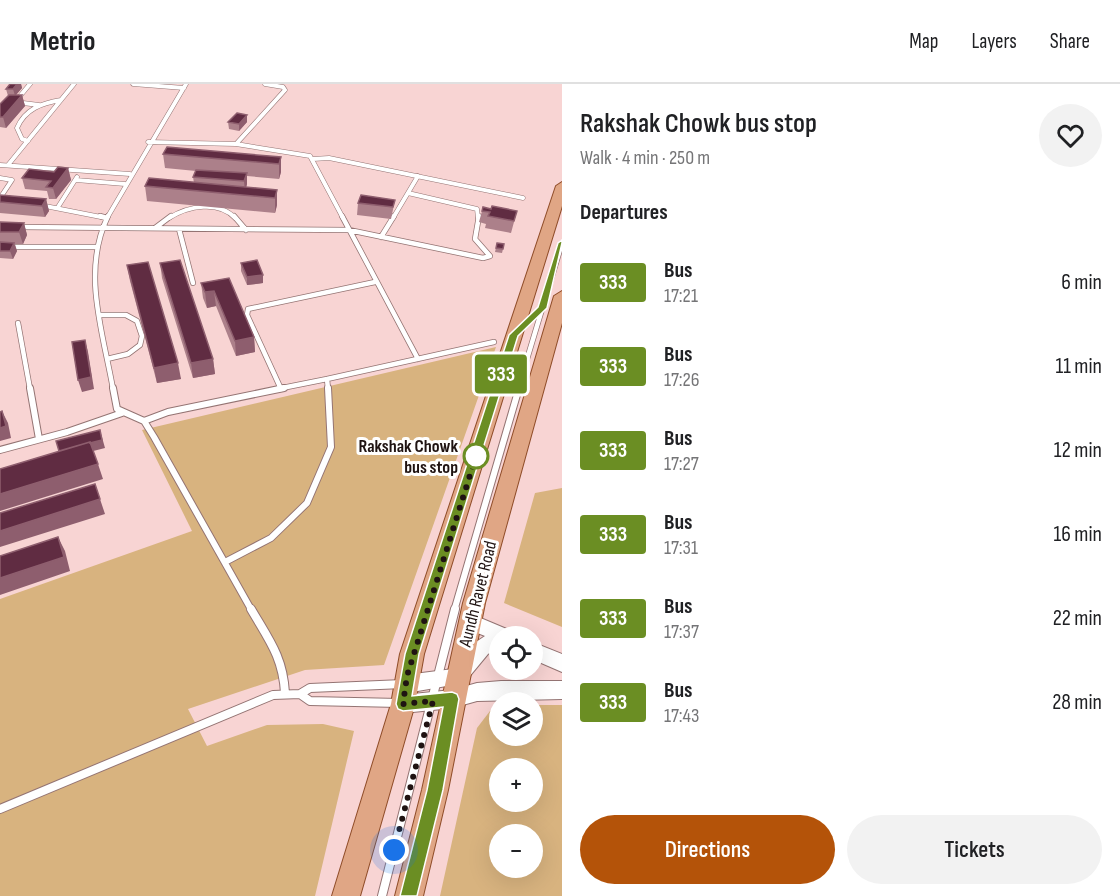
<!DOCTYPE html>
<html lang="en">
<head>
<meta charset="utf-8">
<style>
	:root { --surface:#fff; --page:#f2f2f2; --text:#202124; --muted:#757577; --line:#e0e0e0; --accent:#b45309 }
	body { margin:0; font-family:"Sofia Sans Condensed",sans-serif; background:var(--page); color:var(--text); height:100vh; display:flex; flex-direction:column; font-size:22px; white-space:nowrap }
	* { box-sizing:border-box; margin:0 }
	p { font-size:20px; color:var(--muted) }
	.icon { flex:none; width:33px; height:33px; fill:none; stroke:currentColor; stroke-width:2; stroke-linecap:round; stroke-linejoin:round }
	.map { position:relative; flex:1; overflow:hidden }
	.sheet { display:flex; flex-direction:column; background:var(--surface); width:558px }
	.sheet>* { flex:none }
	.badge { padding:0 12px; border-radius:4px; font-size:21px; line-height:39px }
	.buttons { position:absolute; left:489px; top:542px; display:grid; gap:12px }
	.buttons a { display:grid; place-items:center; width:54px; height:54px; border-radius:50%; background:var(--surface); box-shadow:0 6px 24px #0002; font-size:30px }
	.you { position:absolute; width:30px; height:30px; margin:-15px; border:4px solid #fff; border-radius:50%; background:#1a73e8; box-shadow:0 0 0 9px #1a73e833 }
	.map>.badge { position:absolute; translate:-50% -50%; box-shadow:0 0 0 3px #fff }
	h2 { padding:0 18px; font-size:22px; line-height:54px }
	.round { display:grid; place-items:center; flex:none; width:63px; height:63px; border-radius:32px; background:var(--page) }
	.headline { display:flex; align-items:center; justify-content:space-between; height:102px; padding:0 18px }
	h1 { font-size:28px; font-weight:600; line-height:45px }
	.action { display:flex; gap:12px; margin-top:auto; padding:12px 18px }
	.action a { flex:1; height:69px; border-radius:36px; background:var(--accent); color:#fff; font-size:24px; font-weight:600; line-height:69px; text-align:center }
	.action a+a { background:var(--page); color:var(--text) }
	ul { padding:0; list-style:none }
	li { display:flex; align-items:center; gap:18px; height:84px; padding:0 18px }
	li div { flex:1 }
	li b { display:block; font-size:22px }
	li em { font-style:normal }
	li .badge { min-width:66px; font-weight:700; text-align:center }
	header { display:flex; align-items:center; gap:36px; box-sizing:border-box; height:84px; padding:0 30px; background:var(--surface); border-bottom:2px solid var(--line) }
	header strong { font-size:28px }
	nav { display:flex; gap:33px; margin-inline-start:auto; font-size:21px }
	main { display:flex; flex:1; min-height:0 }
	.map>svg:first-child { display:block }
</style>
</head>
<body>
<header>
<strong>Metrio</strong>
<nav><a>Map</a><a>Layers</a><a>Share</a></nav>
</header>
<main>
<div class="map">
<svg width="562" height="812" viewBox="0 0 562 812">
	<rect width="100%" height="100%" fill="#f8d4d3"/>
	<!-- green -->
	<path fill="#d8b37f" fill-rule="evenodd" d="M496 263 384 581 305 586 188 625 207 662 267 641 323 640 354 647 315 812H0V515L192 447 142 346Z
		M562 404V543L504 519 535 409Z
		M533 621H562V812H440L477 644 490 627 499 624 500 651H532ZM500 684H532V717H500ZM500 750H532V783H500Z"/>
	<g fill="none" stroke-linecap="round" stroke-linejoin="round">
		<defs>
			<path id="service-far3" d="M30 0 15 18 39 21
				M133 0 184 4
				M28 57 22 55 17 44C25 25 42 19 61 16
				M148 58 236 60 310 72 343 134
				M236 60 285 6 283 3 265 0
				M313 75 329 74 523 114
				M0 81 130 90
				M8 81 74 0
				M0 94 12 96 0 114
				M76 96 125 100
				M408 109 477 125 478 134
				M40 121 106 134
				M58 123 77 93
				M107 134 186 0
				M169 134C188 122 219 116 235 134
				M393 134 418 92"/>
			<path id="service-far2" d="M100 132 107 134
				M108 132C81 188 103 248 113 305
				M234 132 246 146
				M342 132 418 275
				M19 143 349 146 483 174 490 172 475 155 479 132
				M155 144 171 132
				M179 145 193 199
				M381 153 394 132
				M0 163H97
				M99 231H126L137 237 142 252 140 261 128 270 107 275
				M18 239 30 305
				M521 244 542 224
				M327 295 494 258
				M277 305 327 295 328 305
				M281 305 247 231 248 225 375 198
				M518 305 562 159"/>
			<path id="service-far1" d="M30 304 39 355
				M113 304 117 325 144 337 154 353 252 527
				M144 337 168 328 284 304
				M0 366 67 348 122 329
				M225 478 271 454 307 419 331 363 328 304
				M454 527 519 304"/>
			<path id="service" d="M251 525C269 556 283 573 285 609
				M300 610 310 617 399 619
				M0 725 273 611 300 610 310 604 403 600
				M382 812 455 525"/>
			<path id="tertiary" d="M471 530 509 546 512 552H500V562L488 570 464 599 406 609 400 606 397 600 400 594 406 591 453 585 476 558 485 552 465 544 462 538 465 532Z
				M532 558 562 570V588L532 575Z
				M501 597H562V615L477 617 452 624 403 629 396 627 394 620 396 613 403 611 452 606 477 599Z"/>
			<path id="primary" d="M562 98V122L424 570 415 620 360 812H332L391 620 400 570 556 102Z
				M562 207V239L485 519 448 706 423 812H395L422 706 463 519 554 212Z"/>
		</defs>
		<!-- service-far3 casing -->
		<use href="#service-far3" stroke="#947473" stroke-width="5"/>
		<!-- service-far2 casing -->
		<use href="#service-far2" stroke="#947473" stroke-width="6"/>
		<!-- service-far1 casing -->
		<use href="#service-far1" stroke="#947473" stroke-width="8"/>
		<!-- service casing -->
		<use href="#service" stroke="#947473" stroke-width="10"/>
		<!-- tertiary casing -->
		<use href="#tertiary" stroke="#947473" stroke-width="2"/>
		<!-- primary casing -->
		<use href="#primary" stroke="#8f4c28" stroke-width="2"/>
		<!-- service-far3 -->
		<use href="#service-far3" stroke="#fff" stroke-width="4"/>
		<!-- service-far2 -->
		<use href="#service-far2" stroke="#fff" stroke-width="4.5"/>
		<!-- service-far1 -->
		<use href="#service-far1" stroke="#fff" stroke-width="6"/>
		<!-- service -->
		<use href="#service" stroke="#fff" stroke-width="8"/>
		<!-- tertiary -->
		<use href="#tertiary" fill="#fff" fill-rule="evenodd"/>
		<!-- primary -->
		<use href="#primary" fill="#e0a685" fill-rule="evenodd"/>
	</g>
	<!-- wall -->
	<path fill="#ac808a" d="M10 0H21L22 4 16 11H22L25 22 6 44 0 43V20L8 12 6 5Z
		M228 38H247L239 47 229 45Z
		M163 70 281 73V88L279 95 247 92V100L246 103 277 106V121L275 129 147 117 145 102 194 99 193 93 196 87 165 84Z
		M68 84 71 96 56 115H49L47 107 25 105 22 94 54 88Z
		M0 111 46 115 49 127 45 133 0 129Z
		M395 116 391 135 357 131 358 119Z
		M491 125 517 127 511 149 485 144 486 140 479 138 482 127Z
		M0 138 24 139 27 151 23 160H15L17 167 13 175 0 174Z
		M497 159 503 165 502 169 495 168Z
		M160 179 213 275 215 290 193 294 162 194Z
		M241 179 263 191V199L247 201 241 187Z
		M127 181 181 295 157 299 130 197Z
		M229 194 254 253 255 268 236 272 216 222 207 224 203 214 201 199Z"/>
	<!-- shaded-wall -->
	<path fill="#8e5e6e" d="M17 0H21L22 4 15 12 13 5Z
		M22 11 25 22 6 44 3 33Z
		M247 31V38L239 47V40Z
		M281 73V88L279 95V80Z
		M68 84 71 96 56 115 53 104Z
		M247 89V100L245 108 244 97Z
		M277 106V121L275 129V114Z
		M46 115 49 127 45 133 42 122Z
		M24 139 27 151 23 160 19 148Z
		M14 159 17 167 13 175 10 167Z
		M263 191V199L247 201V193Z
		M214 207 216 222 207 224 205 208Z
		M254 253 255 268 236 272 235 257Z
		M85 256 88 268 94 305 82 308 78 296Z
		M213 275 215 290 193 294 191 279Z
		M178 279 181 295 157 299 154 284Z
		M2 327 8 339 11 354 0 357V344Z
		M100 346 105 364 62 375Z
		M98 380 103 395 0 427V410Z
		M95 400 105 430 0 463V447Z
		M58 453 65 467 70 487 0 511V494Z"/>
	<!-- building -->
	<path fill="#602c42" stroke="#8e5e6e" stroke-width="1.5" d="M10 0H17L13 5H6Z
		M9 11H22L3 33H0V20Z
		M237 29 247 31 239 40 228 38Z
		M167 63 281 73 279 80 163 70Z
		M58 83 68 84 53 104 46 103 51 97 22 94 29 85 54 88Z
		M196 86 247 89 244 97 193 93Z
		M149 94 277 106 275 114 145 102Z
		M0 111 46 115 42 122 0 118Z
		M361 111 395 116 393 123 358 119Z
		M492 122 517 127 514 137 488 132 490 128 482 127 483 123 491 125Z
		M0 138 24 139 19 148H0Z
		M0 158 14 159 10 167H0Z
		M497 159 504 160 503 165 496 164Z
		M180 176 213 275 191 279 160 179Z
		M257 176 263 191 247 193 241 179Z
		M148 178 178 279 154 284 127 181Z
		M229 194 254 253 235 257 214 207 205 208 201 199Z
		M85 256 91 293 78 296 72 258Z
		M2 327 6 342 0 344V328Z
		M100 346 102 356 90 359V358L59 367 56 357Z
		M90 358 98 380 0 410V385Z
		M95 400 100 415 0 447V429Z
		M58 453 64 473 0 494V472Z"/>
	<!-- line -->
	<path fill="#6b8e23" stroke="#fff" stroke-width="1.5" d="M562 156V159L547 224 518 252 419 570 412 612 452 608 457 610 459 615 443 706 417 812H400L427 706 443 623 403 627 398 625 396 620 405 570 509 251 538 223 558 159Z"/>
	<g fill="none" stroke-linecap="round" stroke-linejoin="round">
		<!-- walk -->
		<path stroke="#1f1312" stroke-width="6" stroke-dasharray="0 10.8" d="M394 766 433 617 403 620 407 592 476 372"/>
	</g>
	<!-- markers -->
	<circle fill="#fff" stroke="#6b8e23" stroke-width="3" cx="476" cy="372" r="12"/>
	<g text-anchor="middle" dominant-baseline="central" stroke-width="6" stroke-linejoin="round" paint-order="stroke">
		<!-- stop labels -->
		<g font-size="18" font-weight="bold" fill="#1f1312" stroke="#fff" text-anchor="end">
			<text x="458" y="362">Rakshak Chowk<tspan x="458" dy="21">bus stop</tspan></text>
		</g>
		<!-- street labels -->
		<g font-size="18" fill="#1f1312" stroke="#fff">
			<text transform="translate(478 510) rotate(-76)">Aundh Ravet Road</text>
		</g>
	</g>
</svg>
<div class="buttons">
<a><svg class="icon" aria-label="locate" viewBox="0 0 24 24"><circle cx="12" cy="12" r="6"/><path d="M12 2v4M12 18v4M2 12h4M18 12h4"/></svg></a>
<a><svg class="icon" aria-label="layers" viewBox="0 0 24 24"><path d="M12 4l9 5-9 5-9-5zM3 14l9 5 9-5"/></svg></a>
<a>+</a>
<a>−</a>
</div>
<div class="you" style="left:394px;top:766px"></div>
<b class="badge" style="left:501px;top:290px;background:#6b8e23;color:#fff">333</b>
</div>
<section class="sheet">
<div class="headline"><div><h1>Rakshak Chowk bus stop</h1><p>Walk · 4 min · 250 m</p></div><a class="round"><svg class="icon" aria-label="heart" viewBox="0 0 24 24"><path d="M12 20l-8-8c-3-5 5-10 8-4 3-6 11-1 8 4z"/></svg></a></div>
<h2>Departures</h2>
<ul>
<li><span class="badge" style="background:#6b8e23;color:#fff">333</span><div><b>Bus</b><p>17:21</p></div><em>6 min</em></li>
<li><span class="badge" style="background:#6b8e23;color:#fff">333</span><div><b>Bus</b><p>17:26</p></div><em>11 min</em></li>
<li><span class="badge" style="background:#6b8e23;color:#fff">333</span><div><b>Bus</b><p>17:27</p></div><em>12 min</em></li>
<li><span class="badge" style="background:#6b8e23;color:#fff">333</span><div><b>Bus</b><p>17:31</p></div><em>16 min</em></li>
<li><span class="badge" style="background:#6b8e23;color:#fff">333</span><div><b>Bus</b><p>17:37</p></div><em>22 min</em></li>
<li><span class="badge" style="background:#6b8e23;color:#fff">333</span><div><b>Bus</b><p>17:43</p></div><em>28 min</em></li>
</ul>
<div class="action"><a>Directions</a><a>Tickets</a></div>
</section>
</main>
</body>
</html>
